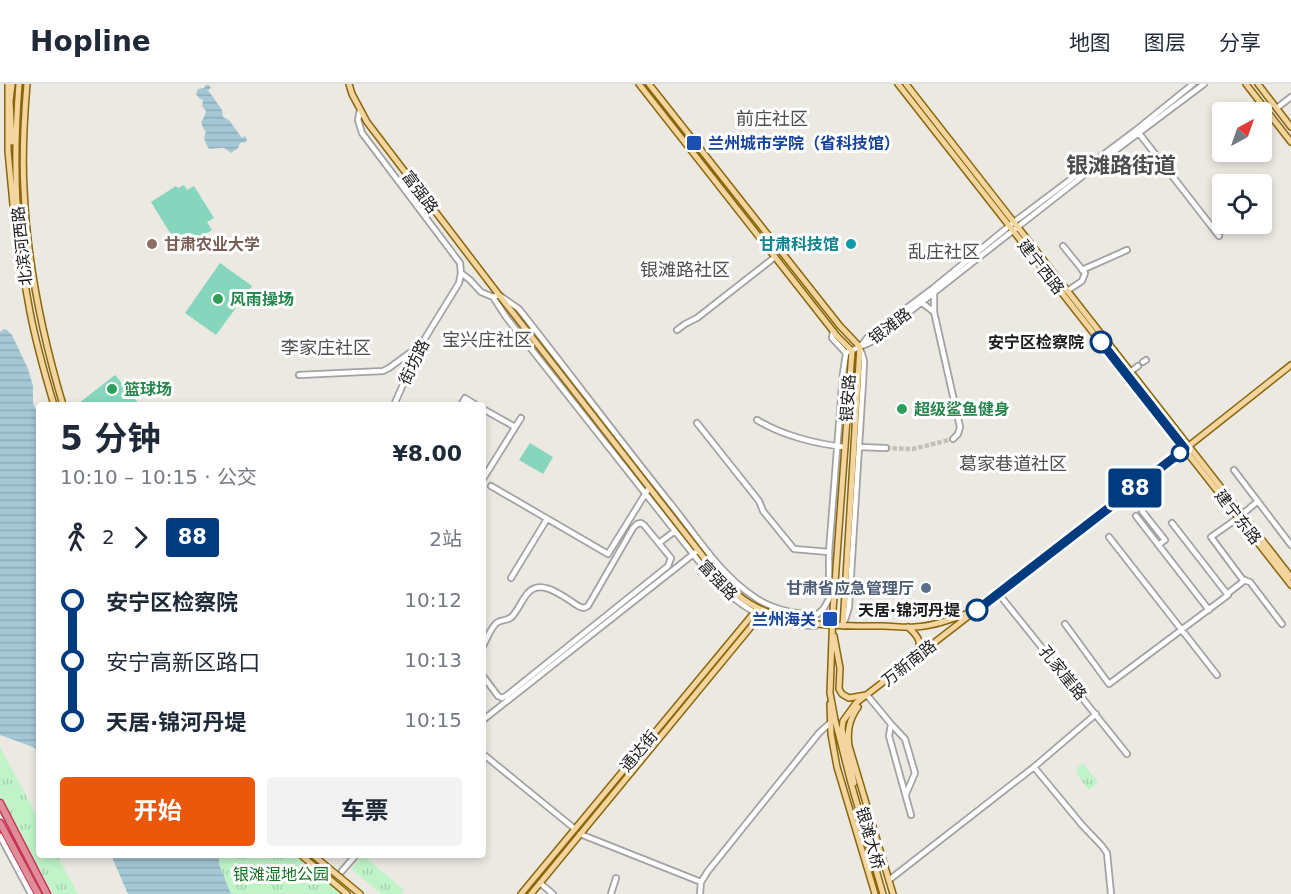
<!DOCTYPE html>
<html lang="zh">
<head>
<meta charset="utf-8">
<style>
	:root { --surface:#fff; --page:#f2f2f3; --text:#1f2937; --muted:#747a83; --line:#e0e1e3; --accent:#ea580c }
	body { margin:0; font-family:"DejaVu Sans","Noto Sans SC",sans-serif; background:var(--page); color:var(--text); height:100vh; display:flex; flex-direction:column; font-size:22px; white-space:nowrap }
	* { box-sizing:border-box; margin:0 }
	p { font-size:20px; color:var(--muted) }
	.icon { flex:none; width:33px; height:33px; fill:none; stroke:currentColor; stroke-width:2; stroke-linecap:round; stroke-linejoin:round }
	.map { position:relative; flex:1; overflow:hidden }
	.drawer { position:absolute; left:36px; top:318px; width:450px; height:456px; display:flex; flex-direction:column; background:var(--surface); border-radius:6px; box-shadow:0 3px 9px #0003 }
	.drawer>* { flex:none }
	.badge { padding:0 12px; border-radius:4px; font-size:21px; line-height:39px }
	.needle { width:39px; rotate:40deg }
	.controls { position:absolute; left:1212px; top:18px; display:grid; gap:12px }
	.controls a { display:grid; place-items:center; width:60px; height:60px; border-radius:6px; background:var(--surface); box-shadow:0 3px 9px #0003; font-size:30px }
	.map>.badge { position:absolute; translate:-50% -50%; box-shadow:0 0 0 3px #fff }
	.legs { display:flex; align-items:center; gap:9px; height:66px; padding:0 24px; font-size:20px }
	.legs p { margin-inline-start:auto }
	.head { display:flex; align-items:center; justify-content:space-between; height:102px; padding:0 24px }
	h1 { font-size:33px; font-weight:700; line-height:45px }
	.action { display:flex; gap:12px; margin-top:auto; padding:12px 24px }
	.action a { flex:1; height:69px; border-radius:6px; background:var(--accent); color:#fff; font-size:24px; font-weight:700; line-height:69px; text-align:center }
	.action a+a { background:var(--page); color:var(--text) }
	ul { padding:0 24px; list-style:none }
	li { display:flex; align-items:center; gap:21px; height:60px; font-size:22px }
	li i { display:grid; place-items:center; width:9px; height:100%; margin:0 8px; background:currentColor }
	li i::after { content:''; width:15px; height:15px; margin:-8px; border:4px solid; border-radius:50%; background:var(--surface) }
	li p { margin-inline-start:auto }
	li:first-child i { background:linear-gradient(#0000 50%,currentColor 0) }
	li:last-child i { background:linear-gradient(currentColor 50%,#0000 0) }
	header { display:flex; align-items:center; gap:36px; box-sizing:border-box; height:84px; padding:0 30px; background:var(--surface); border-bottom:2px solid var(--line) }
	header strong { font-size:28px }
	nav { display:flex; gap:33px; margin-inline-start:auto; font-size:21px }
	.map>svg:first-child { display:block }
</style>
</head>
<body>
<header>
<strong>Hopline</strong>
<nav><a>地图</a><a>图层</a><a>分享</a></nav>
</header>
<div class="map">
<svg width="1291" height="810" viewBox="0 0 1291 810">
	<defs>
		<pattern id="park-tufts" width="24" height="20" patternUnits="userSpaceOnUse" patternTransform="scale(1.5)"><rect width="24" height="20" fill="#c0f4c8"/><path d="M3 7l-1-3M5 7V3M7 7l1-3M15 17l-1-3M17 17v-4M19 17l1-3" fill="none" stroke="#a4d1ab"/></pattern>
		<pattern id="water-rules" width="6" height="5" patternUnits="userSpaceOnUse" patternTransform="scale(1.5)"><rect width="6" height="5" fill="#a5c8d7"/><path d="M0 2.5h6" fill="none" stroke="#8dabb8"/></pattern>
	</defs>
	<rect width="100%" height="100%" fill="#ece9e2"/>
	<!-- park -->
	<path fill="url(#park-tufts)" d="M0 663 39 736V771H57L78 810H53L0 714Z
		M1083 679 1098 698 1089 706 1076 689 1077 684Z
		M219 771H296L342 810H231L219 780Z
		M363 771 404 806 401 810H381L351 785Z"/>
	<!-- pitch -->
	<path fill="#85d6bc" d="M184 101 187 106 194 102 214 134 207 138 212 146 180 165 151 118 176 102 178 104Z
		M220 179 252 202 216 251 185 229Z
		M115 291 140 321H80L79 319Z
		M530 359 553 373 543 390 519 376Z"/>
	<!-- water -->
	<path fill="url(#water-rules)" d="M206 1H209L211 4 208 6 222 26 223 33 229 36 242 54 245 52 247 55 246 58 240 59 238 64 231 69 224 64C219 64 215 64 209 65 206 59 202 55 206 48 197 36 204 38 206 27L202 22 203 16 199 14 196 10 198 5 204 4Z
		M4 245 7 246 12 251 28 285 33 302V319L39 335V667L33 663 0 651V248Z
		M111 771H219V780L231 810H128Z"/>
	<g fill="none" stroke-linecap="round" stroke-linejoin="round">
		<!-- minor-tunnel -->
		<path stroke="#c2c0ba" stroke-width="4.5" stroke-dasharray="4.5 2" stroke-linecap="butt" d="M886 364 913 365 953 355"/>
		<defs>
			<path id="minor" d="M1277 24 1291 13
				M360 26 358 36 362 49 460 179 461 189 459 199 419 264 394 321
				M1138 48 1219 152
				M1063 162 1085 189 1082 197 1067 207
				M1082 186 1127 166
				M461 189 470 196 481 208 493 213 499 211 519 225C571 291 621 358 674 424 698 454 720 490 753 512 770 525 797 531 818 530L824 524 829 515V468L843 289 846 269 832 254 833 247
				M934 209V228L960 343 958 350 953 355
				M493 213 506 233 716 499C742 522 757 534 791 539 799 541 807 542 815 542
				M921 218 934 228
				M677 246 685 240 697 234 775 173
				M861 262 868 253 932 205 1014 138 1136 46 1193 0
				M848 268 871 258 1112 69 1204 0
				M1143 278 1146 276
				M1130 288 1138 282
				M299 291 383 287 389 284 419 262
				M461 321 465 314 476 321
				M483 325 515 343
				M757 336C782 351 815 360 845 363
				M697 339 759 417 763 427 794 465 829 468
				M859 363 886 364
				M1234 386 1291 461
				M483 395 521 334
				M491 402 608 470 649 404
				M1258 417 1238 434 1211 453 1243 496 1250 498 1282 540
				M1142 427 1165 456 1158 461
				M1136 432 1209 526
				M1109 453 1217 591
				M659 459 675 447
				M511 494 547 435
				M998 509 1127 670
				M1227 510 1245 496
				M845 536 849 523 863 298 864 277 861 267
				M1065 540 1109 600 1228 511 1172 439
				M483 562C487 555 491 542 498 538 504 535 510 537 514 530 519 524 522 516 527 510 541 492 566 515 580 523L584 524 588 522 633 444 637 440 641 439 644 441 671 474 668 482 506 612 502 614 498 612 483 592
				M867 611 891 640 905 655 915 689 906 710
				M483 636 696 468
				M891 640 889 652 911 731
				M483 670 575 745
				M1034 683 1082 741 1102 762 1107 769 1111 810
				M580 750 701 798
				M0 752 31 810
				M342 787 356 771
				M889 796 1034 683 1096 630
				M540 799 553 810
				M611 810 616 794
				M700 810 701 798 708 787 819 649 830 639"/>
			<path id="major" d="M8 0V67L17 163
				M12 0 10 17 12 58
				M19 0C13 76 15 153 30 228 36 259 45 291 54 321
				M27 0C24 35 22 70 24 105 27 176 43 254 63 321
				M349 0 352 10 367 38 499 211 712 484C726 502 744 519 765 527 802 543 843 542 883 542 893 542 904 544 915 543 936 542 957 533 977 526
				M639 0 837 252 852 267 833 526 830 609 835 636 851 699 883 810
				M649 0 840 242 860 263 843 542
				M898 0 1291 501
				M906 0 1291 493
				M1246 0 1291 58
				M1258 0 1291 43
				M908 543C918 552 923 558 916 571
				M834 552 840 584 839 605 842 610 849 614 866 611
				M830 620 831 650 837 683 875 810
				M858 623C849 636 847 647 849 662L893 810
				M854 699 842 645 843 637 856 619 1185 365 1291 281
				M301 771 347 810
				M313 771 360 810
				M521 810 758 524
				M531 810 764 527"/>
			<path id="highway" d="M0 719 47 810
				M0 739 38 810"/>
		</defs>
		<!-- minor casing -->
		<use href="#minor" stroke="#a2a2a2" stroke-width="8"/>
		<!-- major casing -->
		<use href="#major" stroke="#88670b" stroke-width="8"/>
		<!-- highway casing -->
		<use href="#highway" stroke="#c9305a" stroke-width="9"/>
		<!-- minor -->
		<use href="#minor" stroke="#fff" stroke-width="4.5"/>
		<!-- major -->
		<use href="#major" stroke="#f4d59f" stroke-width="5"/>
		<!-- highway -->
		<use href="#highway" stroke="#df8e97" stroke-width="6"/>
	</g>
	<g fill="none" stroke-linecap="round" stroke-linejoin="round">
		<defs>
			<path id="line-1" d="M977 526 1185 365 1101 258"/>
		</defs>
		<!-- line-1 casing -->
		<use href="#line-1" stroke="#fff" stroke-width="14"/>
		<!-- line-1 -->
		<use href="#line-1" stroke="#003b80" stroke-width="9"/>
	</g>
	<!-- markers -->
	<g fill="#1a4fb4" stroke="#fff" stroke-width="2">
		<rect x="686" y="51" width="16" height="16" rx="3"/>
		<rect x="822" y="527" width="16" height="16" rx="3"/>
	</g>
	<circle fill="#8d6e63" stroke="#fff" stroke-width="2" cx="152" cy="160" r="6"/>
	<circle fill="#0f9aa8" stroke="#fff" stroke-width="2" cx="851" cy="160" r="6"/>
	<g fill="#2e9e5b" stroke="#fff" stroke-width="2">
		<circle cx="218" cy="215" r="6"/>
		<circle cx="112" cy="305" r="6"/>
		<circle cx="902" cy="325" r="6"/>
	</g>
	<g fill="#fff" stroke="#003b80" stroke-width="3">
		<circle cx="1101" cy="258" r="10"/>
		<circle cx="1180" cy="369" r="8"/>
		<circle cx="977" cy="526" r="10"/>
	</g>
	<circle fill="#5c6f8a" stroke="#fff" stroke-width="2" cx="926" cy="504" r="6"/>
	<g text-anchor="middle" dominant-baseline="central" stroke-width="6" stroke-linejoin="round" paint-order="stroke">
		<!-- transit labels -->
		<g font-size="16" font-weight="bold" fill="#164399" stroke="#fff" text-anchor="start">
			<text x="708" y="59">兰州城市学院（省科技馆）</text>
			<text x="816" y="535" text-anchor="end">兰州海关</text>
		</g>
		<!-- street labels -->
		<g font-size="16" fill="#1b1b1b" stroke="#fff">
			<text transform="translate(420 108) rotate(53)">富强路</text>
			<text transform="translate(22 162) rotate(-96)">北滨河西路</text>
			<text transform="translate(1041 183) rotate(52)">建宁西路</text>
			<text transform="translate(890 242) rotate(-37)">银滩路</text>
			<text transform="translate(414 278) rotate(-64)">街坊路</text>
			<text transform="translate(848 314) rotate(-86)">银安路</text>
			<text transform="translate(1238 433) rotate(52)">建宁东路</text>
			<text transform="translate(718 496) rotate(47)">富强路</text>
			<text transform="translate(909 579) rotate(-38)">万新南路</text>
			<text transform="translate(1063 589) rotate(51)">孔家崖路</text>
			<text transform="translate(639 667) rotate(-50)">通达街</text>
			<text transform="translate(870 754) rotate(74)">银滩大桥</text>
		</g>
		<!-- education labels -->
		<g font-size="16" font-weight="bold" fill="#785e54" stroke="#fff" text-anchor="start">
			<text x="164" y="160">甘肃农业大学</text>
		</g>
		<!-- culture labels -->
		<g font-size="16" font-weight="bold" fill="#0d838f" stroke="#fff" text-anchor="end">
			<text x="839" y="160">甘肃科技馆</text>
		</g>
		<!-- leisure labels -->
		<g font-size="16" font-weight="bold" fill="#27864d" stroke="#fff" text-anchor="start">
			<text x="230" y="215">风雨操场</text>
			<text x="124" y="305">篮球场</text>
			<text x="914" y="325">超级鲨鱼健身</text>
		</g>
		<!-- stop labels -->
		<g font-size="16" font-weight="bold" fill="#1b1b1b" stroke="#fff" text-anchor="end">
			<text x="1084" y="258">安宁区检察院</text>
			<text x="960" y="526">天居·锦河丹堤</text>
		</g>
		<!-- service labels -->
		<g font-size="16" font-weight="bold" fill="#4e5e75" stroke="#fff" text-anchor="end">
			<text x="914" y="504">甘肃省应急管理厅</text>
		</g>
		<!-- park labels -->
		<g font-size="16" fill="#137021" stroke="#fff">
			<text x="281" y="790">银滩湿地公园</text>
		</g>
		<!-- neighbourhood labels -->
		<g font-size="18" fill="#4e4e4e" stroke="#fff">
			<text x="772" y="34">前庄社区</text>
			<text x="944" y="167">乱庄社区</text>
			<text x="685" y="185">银滩路社区</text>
			<text x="487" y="255">宝兴庄社区</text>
			<text x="326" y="263">李家庄社区</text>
			<text x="1013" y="379">葛家巷道社区</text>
		</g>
		<!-- district labels -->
		<g font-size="22" font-weight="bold" fill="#4e4e4e" stroke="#fff">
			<text x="1121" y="81">银滩路街道</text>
		</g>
	</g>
</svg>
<div class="controls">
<a><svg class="needle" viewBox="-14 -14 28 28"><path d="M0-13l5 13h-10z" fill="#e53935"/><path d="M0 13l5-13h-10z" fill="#747a83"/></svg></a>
<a><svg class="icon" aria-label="locate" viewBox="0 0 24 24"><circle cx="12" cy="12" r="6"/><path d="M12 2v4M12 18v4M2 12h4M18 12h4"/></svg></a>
</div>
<b class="badge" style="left:1135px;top:404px;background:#003b80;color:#fff">88</b>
<section class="drawer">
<div class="head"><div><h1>5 分钟</h1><p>10:10 – 10:15 · 公交</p></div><b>¥8.00</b></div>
<div class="legs"><svg class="icon" aria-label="walk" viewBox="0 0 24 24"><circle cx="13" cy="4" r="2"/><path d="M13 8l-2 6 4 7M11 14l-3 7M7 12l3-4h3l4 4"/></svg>2<svg class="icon" aria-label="forward" viewBox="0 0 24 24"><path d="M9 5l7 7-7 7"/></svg><b class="badge" style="background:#003b80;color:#fff">88</b><p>2站</p></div>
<ul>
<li><i style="color:#003b80"></i><b>安宁区检察院</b><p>10:12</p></li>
<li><i style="color:#003b80"></i><span>安宁高新区路口</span><p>10:13</p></li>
<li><i style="color:#003b80"></i><b>天居·锦河丹堤</b><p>10:15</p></li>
</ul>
<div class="action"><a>开始</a><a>车票</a></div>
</section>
</div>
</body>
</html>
